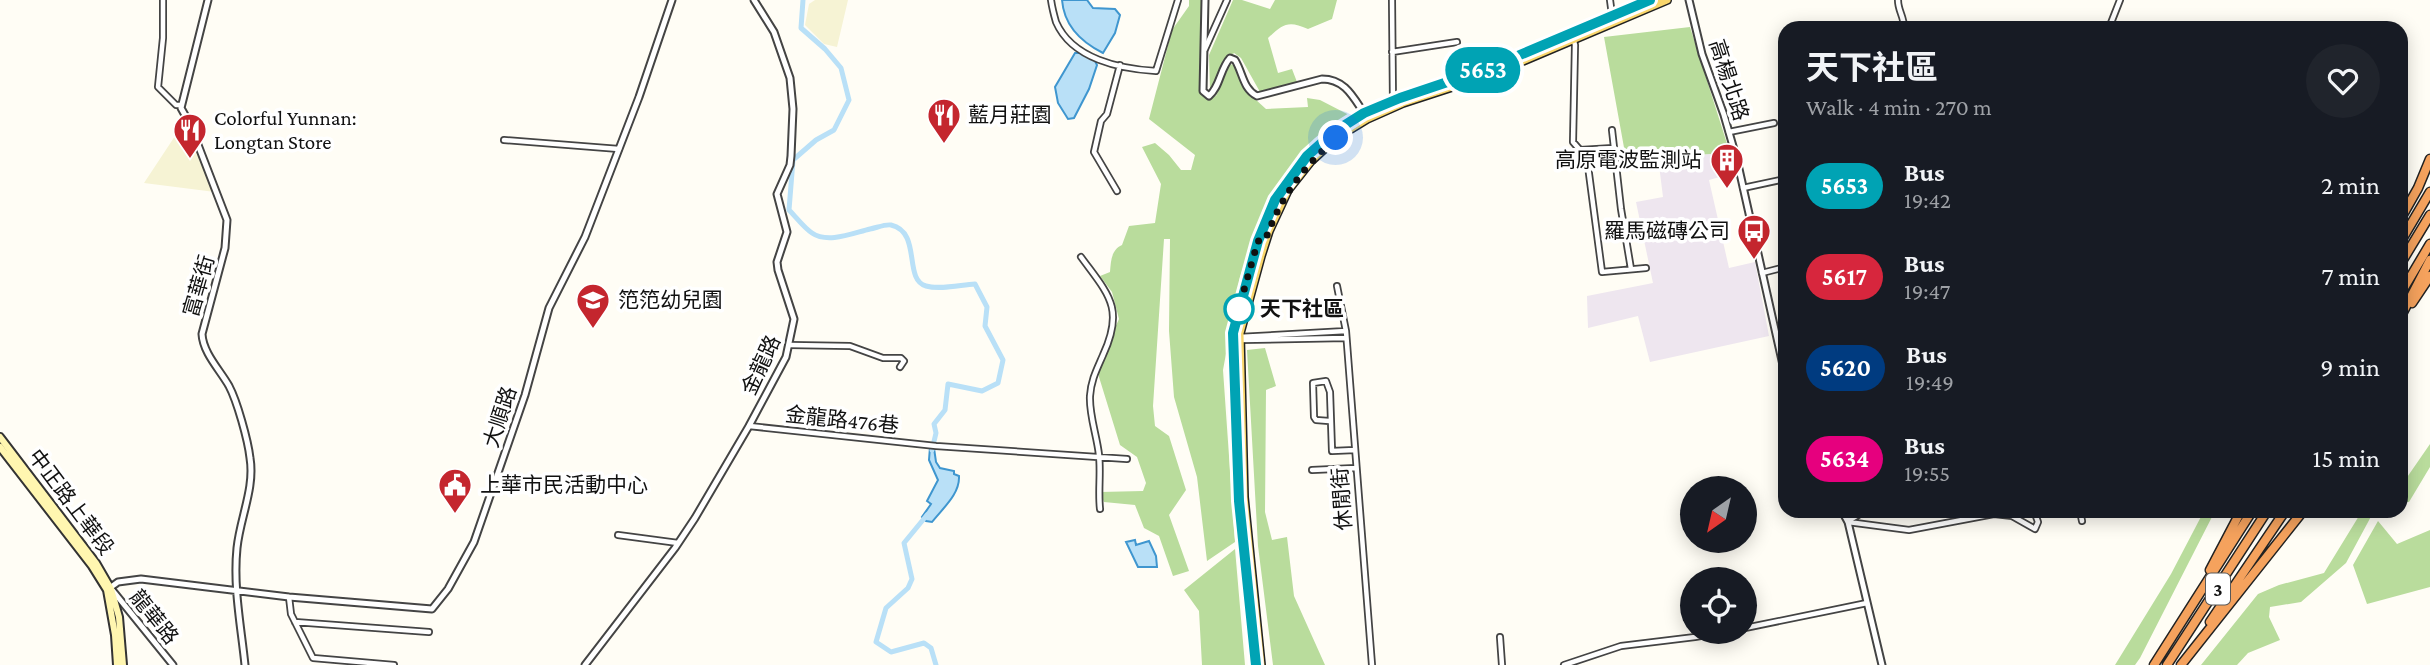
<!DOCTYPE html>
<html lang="en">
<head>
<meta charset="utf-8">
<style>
	:root { --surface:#171b24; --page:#20242c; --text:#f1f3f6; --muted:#9ea1a6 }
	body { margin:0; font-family:"Crimson Pro","Noto Sans TC",serif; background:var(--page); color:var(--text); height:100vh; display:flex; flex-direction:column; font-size:26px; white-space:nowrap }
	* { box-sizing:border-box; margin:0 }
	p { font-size:23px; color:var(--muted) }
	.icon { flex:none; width:38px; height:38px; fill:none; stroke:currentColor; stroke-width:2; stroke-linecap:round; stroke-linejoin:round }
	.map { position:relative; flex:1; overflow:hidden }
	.details { position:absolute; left:1778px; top:21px; width:630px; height:497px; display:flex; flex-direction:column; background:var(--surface); border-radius:21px; box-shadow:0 4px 18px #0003 }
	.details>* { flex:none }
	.badge { padding:0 14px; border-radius:23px; font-size:24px; line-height:46px }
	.needle { width:46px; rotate:214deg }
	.buttons { position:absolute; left:1680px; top:476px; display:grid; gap:14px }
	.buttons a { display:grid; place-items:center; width:77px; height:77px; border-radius:50%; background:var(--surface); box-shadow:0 4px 18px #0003; font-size:35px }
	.you { position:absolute; width:35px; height:35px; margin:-18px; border:5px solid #fff; border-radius:50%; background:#1a73e8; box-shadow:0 0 0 10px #1a73e833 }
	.map>.badge { position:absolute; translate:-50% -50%; box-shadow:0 0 0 4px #fff }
	.round { display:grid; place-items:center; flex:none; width:74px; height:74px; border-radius:37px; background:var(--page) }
	.overview { display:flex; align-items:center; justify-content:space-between; height:119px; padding:0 28px }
	h1 { font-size:33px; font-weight:700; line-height:52px }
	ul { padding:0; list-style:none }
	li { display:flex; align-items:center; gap:21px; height:91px; padding:0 28px }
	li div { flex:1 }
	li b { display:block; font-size:26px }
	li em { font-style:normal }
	li .badge { min-width:77px; font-weight:700; text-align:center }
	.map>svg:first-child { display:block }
</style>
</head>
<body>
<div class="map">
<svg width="2430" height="665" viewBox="0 0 2430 665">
	<rect width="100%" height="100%" fill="#fffdf5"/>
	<!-- industrial -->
	<path fill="#eee6ef" d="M1730 153 1734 173 1709 180 1729 268 1755 262 1769 336 1650 362 1638 316 1588 328 1587 296 1653 283 1636 202 1663 197 1659 165 1673 156Z"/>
	<!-- farmland -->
	<path fill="#f6f3d4" d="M815 0H848L837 47 824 44 805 25 809 4Z
		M188 123 196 149 215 192 144 183 181 127 186 129Z"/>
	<!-- forest -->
	<path fill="#b9dc9c" d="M1189 0H1203L1201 34 1204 95 1216 96 1230 64 1238 66 1255 99 1266 109 1308 107 1307 98 1320 100 1351 116 1338 121 1314 139 1263 209 1240 277 1223 370 1235 542 1207 561 1197 477 1174 397 1169 331 1170 239H1164L1153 406 1155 426 1169 436 1186 490 1169 515 1189 571 1173 576 1159 536 1144 528 1135 505 1104 502 1100 492 1143 491 1146 483 1137 457 1120 445 1099 377V363L1119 319 1112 292 1100 276 1110 272C1111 261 1111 250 1122 245L1129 226 1155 223 1161 184 1142 147 1155 143 1169 155 1181 170H1191L1195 155 1149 119 1172 30 1189 6Z
		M1233 0H1242L1270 9 1275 0H1337L1332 19 1308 29C1288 20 1283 24 1268 38L1278 73 1292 69 1297 82 1260 92 1241 58 1234 53 1227 60 1216 87 1210 90 1209 55Z
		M1690 27 1730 153 1673 156 1659 165 1655 152 1625 153 1604 37Z
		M1265 348 1276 386 1266 390 1265 512 1272 540 1287 537 1294 596 1325 665H1273L1258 546 1247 350Z
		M2430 444V467L2409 502H2401V486Z
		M2204 511H2215L2140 658 2135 665H2115L2171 574Z
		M2362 511H2374L2346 563 2301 602 2270 607 2269 617 2280 640 2248 653 2237 665H2201L2258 594 2279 585 2324 573Z
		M2378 521 2397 544 2430 530V587L2367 604 2353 565Z
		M1235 549 1245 665H1202L1199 611 1184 590Z"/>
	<!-- water -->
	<path fill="#b9e0f7" stroke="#3f96cf" stroke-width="2" d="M1062 0H1087L1093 8 1115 9 1120 15 1115 33 1103 53C1081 42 1064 26 1062 0Z
		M1075 53H1082L1094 59 1097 65 1089 89 1074 118 1068 119 1058 103 1055 87Z
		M930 447 934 448 936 462 940 468 954 471V474L959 476C960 494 943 508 932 522L926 521 922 517 931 504 927 501 938 480 929 460Z
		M1135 540 1136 545 1149 541 1156 556 1157 567H1138L1126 542Z"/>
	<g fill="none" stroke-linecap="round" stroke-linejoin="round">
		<!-- canal -->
		<path stroke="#b9e0f7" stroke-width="5" d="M803 0 801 28 825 49 841 68 849 100 834 130 816 140 793 160 789 210C796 217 804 228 812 233 828 244 853 233 870 229 876 228 885 224 891 225 922 232 903 280 926 286 940 290 960 285 975 284L987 307 985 326 1003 360 998 383 982 391 948 384 945 410 934 424 936 433 932 450
			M927 515 904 543 912 579 908 588 886 608 876 642 891 652 924 643 931 648 936 665"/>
		<defs>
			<path id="minor" d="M163 0V38L158 87 176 105H181
				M1051 0C1052 7 1054 15 1056 22 1072 59 1120 69 1156 71L1178 0
				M1392 0 1393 103
				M1610 0 1612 15
				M1898 0C1898 11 1904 16 1904 28
				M2109 28 2120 0
				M1573 37 1575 45 1573 142 1580 150 1613 148
				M1205 49 1227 0
				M1392 52 1457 42
				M1612 130 1621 209 1631 269
				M1729 132 1774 123
				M504 140 619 149
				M1586 151 1602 272 1646 268
				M1743 188 1785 179
				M1117 191 1094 152 1101 121 1107 114 1120 65
				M1081 257C1108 294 1125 308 1103 355 1097 369 1091 380 1090 396 1089 415 1097 436 1099 455 1101 473 1098 491 1100 509
				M1762 273 1785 267
				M1337 286 1346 331 1372 665
				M1239 337 1346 331
				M1240 340 1346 338
				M790 345 850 346 883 358H901L904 361 900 367
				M1329 421 1316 420 1314 417 1313 383 1326 381 1330 392 1332 451 1355 450
				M749 426 936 446 1127 459
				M1312 470 1356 468
				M2080 511 2082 521
				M1848 521 1865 511
				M1848 522 1909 530 1994 514 2012 516 2035 529 2038 522 2034 511
				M618 535 678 543
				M289 597 291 614 313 658 394 665
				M295 622 429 632
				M1745 628 1867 603
				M1500 637 1502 665
				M1564 665 1621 646 1695 637 1724 632"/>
			<path id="tertiary" d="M208 0 181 108 190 124 227 220 225 248 202 334C203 353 220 370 229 386 237 401 248 440 250 458 255 488 240 518 237 548 233 587 241 626 245 665
				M1205 0 1203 91 1209 96C1220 87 1220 69 1230 58L1235 60C1243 73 1243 89 1257 96L1322 79C1346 79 1354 99 1366 116
				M1689 0 1702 54 1724 115 1737 160 1785 374
				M1842 511 1848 522 1882 665
				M107 590 118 582 141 579 289 597 432 609 448 589 474 542 525 395 549 308 585 237 639 97 672 0
				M113 591 173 665
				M585 665 675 548 695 518 749 426 786 357 794 319 778 270 777 262 787 232 777 194 790 165 791 156 793 109 790 78 774 32 754 0"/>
			<path id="secondary" d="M0 437 96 563 111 589 119 617 123 665
				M0 447 92 566 107 590 115 635 117 665"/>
			<path id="primary" d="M1256 665 1239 501 1233 333 1258 241 1275 200 1307 156 1334 132 1364 113 1400 98 1489 68 1650 0
				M1261 665 1244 497 1240 333 1261 256 1269 231 1288 190 1311 161 1336 138 1367 119 1403 103 1492 74 1667 0"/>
			<path id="motorway" d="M2401 218 2418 188 2430 159
				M2401 241 2430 192
				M2401 263 2430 215
				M2401 293 2430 244
				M2412 303 2430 276
				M2401 316 2430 260
				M2210 570 2241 511
				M2210 622 2285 511
				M2154 665 2252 511
				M2167 665 2267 511
				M2181 665 2303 511"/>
		</defs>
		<!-- minor casing -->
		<use href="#minor" stroke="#444" stroke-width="8"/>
		<!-- tertiary casing -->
		<use href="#tertiary" stroke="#444" stroke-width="9"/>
		<!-- secondary casing -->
		<use href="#secondary" stroke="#333" stroke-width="10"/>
		<!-- primary casing -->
		<use href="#primary" stroke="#222" stroke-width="10"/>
		<!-- motorway casing -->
		<use href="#motorway" stroke="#222" stroke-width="11"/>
		<!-- minor -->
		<use href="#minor" stroke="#fff" stroke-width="4.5"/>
		<!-- tertiary -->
		<use href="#tertiary" stroke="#fff" stroke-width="5"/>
		<!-- secondary -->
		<use href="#secondary" stroke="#fff6b0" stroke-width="6"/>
		<!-- primary -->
		<use href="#primary" stroke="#f9d66b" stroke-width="7"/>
		<!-- motorway -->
		<use href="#motorway" stroke="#f5a25d" stroke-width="8"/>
	</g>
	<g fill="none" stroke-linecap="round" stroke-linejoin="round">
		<defs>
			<path id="line" d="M1256 665 1239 501 1233 333 1258 241 1275 200 1307 156 1334 132 1364 113 1400 98 1489 68 1650 0"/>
		</defs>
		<!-- line casing -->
		<use href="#line" stroke="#fff" stroke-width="16"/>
		<!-- line -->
		<use href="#line" stroke="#00a3b4" stroke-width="10"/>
		<!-- walk -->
		<path stroke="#111" stroke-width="7" stroke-dasharray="0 12.6" d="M1239 309 1238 311 1258 241H1265C1281 196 1301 170 1336 138"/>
	</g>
	<!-- icons -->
	<defs>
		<symbol id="restaurant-pin" viewBox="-11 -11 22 30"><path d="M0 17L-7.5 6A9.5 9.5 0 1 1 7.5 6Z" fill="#c4262e" stroke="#fff"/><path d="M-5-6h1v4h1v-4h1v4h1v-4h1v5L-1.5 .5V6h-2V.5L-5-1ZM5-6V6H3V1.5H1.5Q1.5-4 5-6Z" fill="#fff"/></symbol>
		<symbol id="building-pin" viewBox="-11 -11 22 30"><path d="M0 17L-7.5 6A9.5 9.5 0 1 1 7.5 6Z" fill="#c4262e" stroke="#fff"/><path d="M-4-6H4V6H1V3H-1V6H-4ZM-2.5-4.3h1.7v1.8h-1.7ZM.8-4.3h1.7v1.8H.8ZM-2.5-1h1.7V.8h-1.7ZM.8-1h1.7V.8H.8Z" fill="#fff"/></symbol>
		<symbol id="bus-pin" viewBox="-11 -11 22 30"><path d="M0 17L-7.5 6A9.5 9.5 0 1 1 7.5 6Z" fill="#c4262e" stroke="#fff"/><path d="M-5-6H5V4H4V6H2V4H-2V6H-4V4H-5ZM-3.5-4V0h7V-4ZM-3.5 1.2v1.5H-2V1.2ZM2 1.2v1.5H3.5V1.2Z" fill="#fff"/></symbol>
		<symbol id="school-pin" viewBox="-11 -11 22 30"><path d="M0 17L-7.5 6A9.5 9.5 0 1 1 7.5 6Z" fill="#c4262e" stroke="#fff"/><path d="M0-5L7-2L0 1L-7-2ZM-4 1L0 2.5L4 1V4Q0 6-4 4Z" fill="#fff"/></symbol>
		<symbol id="civic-pin" viewBox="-11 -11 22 30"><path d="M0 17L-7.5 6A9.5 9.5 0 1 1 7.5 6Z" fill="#c4262e" stroke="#fff"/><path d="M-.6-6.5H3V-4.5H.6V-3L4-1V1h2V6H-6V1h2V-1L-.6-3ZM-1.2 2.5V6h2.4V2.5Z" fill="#fff"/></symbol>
	</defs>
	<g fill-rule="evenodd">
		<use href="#restaurant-pin" x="925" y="96" width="38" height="52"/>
		<use href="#restaurant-pin" x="171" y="111" width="38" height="52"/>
		<use href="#building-pin" x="1708" y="141" width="38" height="52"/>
		<use href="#bus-pin" x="1735" y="212" width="38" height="52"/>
		<use href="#school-pin" x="574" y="281" width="38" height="52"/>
		<use href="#civic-pin" x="436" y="466" width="38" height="52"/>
	</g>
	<!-- markers -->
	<circle fill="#fff" stroke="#00a3b4" stroke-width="3.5" cx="1239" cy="309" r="14"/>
	<g text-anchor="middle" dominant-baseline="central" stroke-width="7" stroke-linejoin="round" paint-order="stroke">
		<!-- shield labels -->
		<rect fill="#fff" stroke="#585858" stroke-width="2" x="2206" y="573.5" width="24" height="31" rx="5"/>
		<g font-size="19" font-weight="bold" fill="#111">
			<text x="2218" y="589">3</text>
		</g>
		<!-- street labels -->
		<g font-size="21" fill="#111" stroke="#fff">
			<text transform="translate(1729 80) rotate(72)">高楊北路</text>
			<text transform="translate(199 286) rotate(-74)">富華街</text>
			<text transform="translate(761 365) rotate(-65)">金龍路</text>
			<text transform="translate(500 417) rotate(-72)">大順路</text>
			<text transform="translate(842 420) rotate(6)">金龍路476巷</text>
			<text transform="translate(1342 499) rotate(-94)">休閒街</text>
			<text transform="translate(71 502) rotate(53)">中正路上華段</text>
			<text transform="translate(154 617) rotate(51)">龍華路</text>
		</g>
		<!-- poi labels -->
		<g font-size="21" fill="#111" stroke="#fff" text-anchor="start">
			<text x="968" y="115">藍月莊園</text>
			<text x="214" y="118">Colorful Yunnan:<tspan x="214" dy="24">Longtan Store</tspan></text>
			<text x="1702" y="160" text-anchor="end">高原電波監測站</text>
			<text x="1730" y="231" text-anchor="end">羅馬磁磚公司</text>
			<text x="618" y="300">笵笵幼兒園</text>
			<text x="480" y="485">上華市民活動中心</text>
		</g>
		<!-- stop labels -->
		<g font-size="21" font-weight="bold" fill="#111" stroke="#fff" text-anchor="start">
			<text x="1260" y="309">天下社區</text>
		</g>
	</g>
</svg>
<div class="buttons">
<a><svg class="needle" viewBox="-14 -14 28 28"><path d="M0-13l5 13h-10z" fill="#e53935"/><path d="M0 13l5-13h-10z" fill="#9ea1a6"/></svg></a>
<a><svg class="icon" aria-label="locate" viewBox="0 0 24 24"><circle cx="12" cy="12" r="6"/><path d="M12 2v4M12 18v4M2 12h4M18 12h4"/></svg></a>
</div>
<div class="you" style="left:1336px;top:138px"></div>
<b class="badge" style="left:1483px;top:70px;background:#00a3b4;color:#fff">5653</b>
<section class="details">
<div class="overview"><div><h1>天下社區</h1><p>Walk · 4 min · 270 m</p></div><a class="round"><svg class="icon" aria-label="heart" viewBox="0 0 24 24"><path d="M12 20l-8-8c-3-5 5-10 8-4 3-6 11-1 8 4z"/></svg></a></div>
<ul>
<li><span class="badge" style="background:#00a3b4;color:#fff">5653</span><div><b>Bus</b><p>19:42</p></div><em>2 min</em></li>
<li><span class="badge" style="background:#d7263d;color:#fff">5617</span><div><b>Bus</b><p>19:47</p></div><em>7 min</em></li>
<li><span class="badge" style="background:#003b80;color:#fff">5620</span><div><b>Bus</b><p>19:49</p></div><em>9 min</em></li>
<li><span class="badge" style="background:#e6007e;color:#fff">5634</span><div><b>Bus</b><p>19:55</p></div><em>15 min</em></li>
</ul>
</section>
</div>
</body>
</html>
